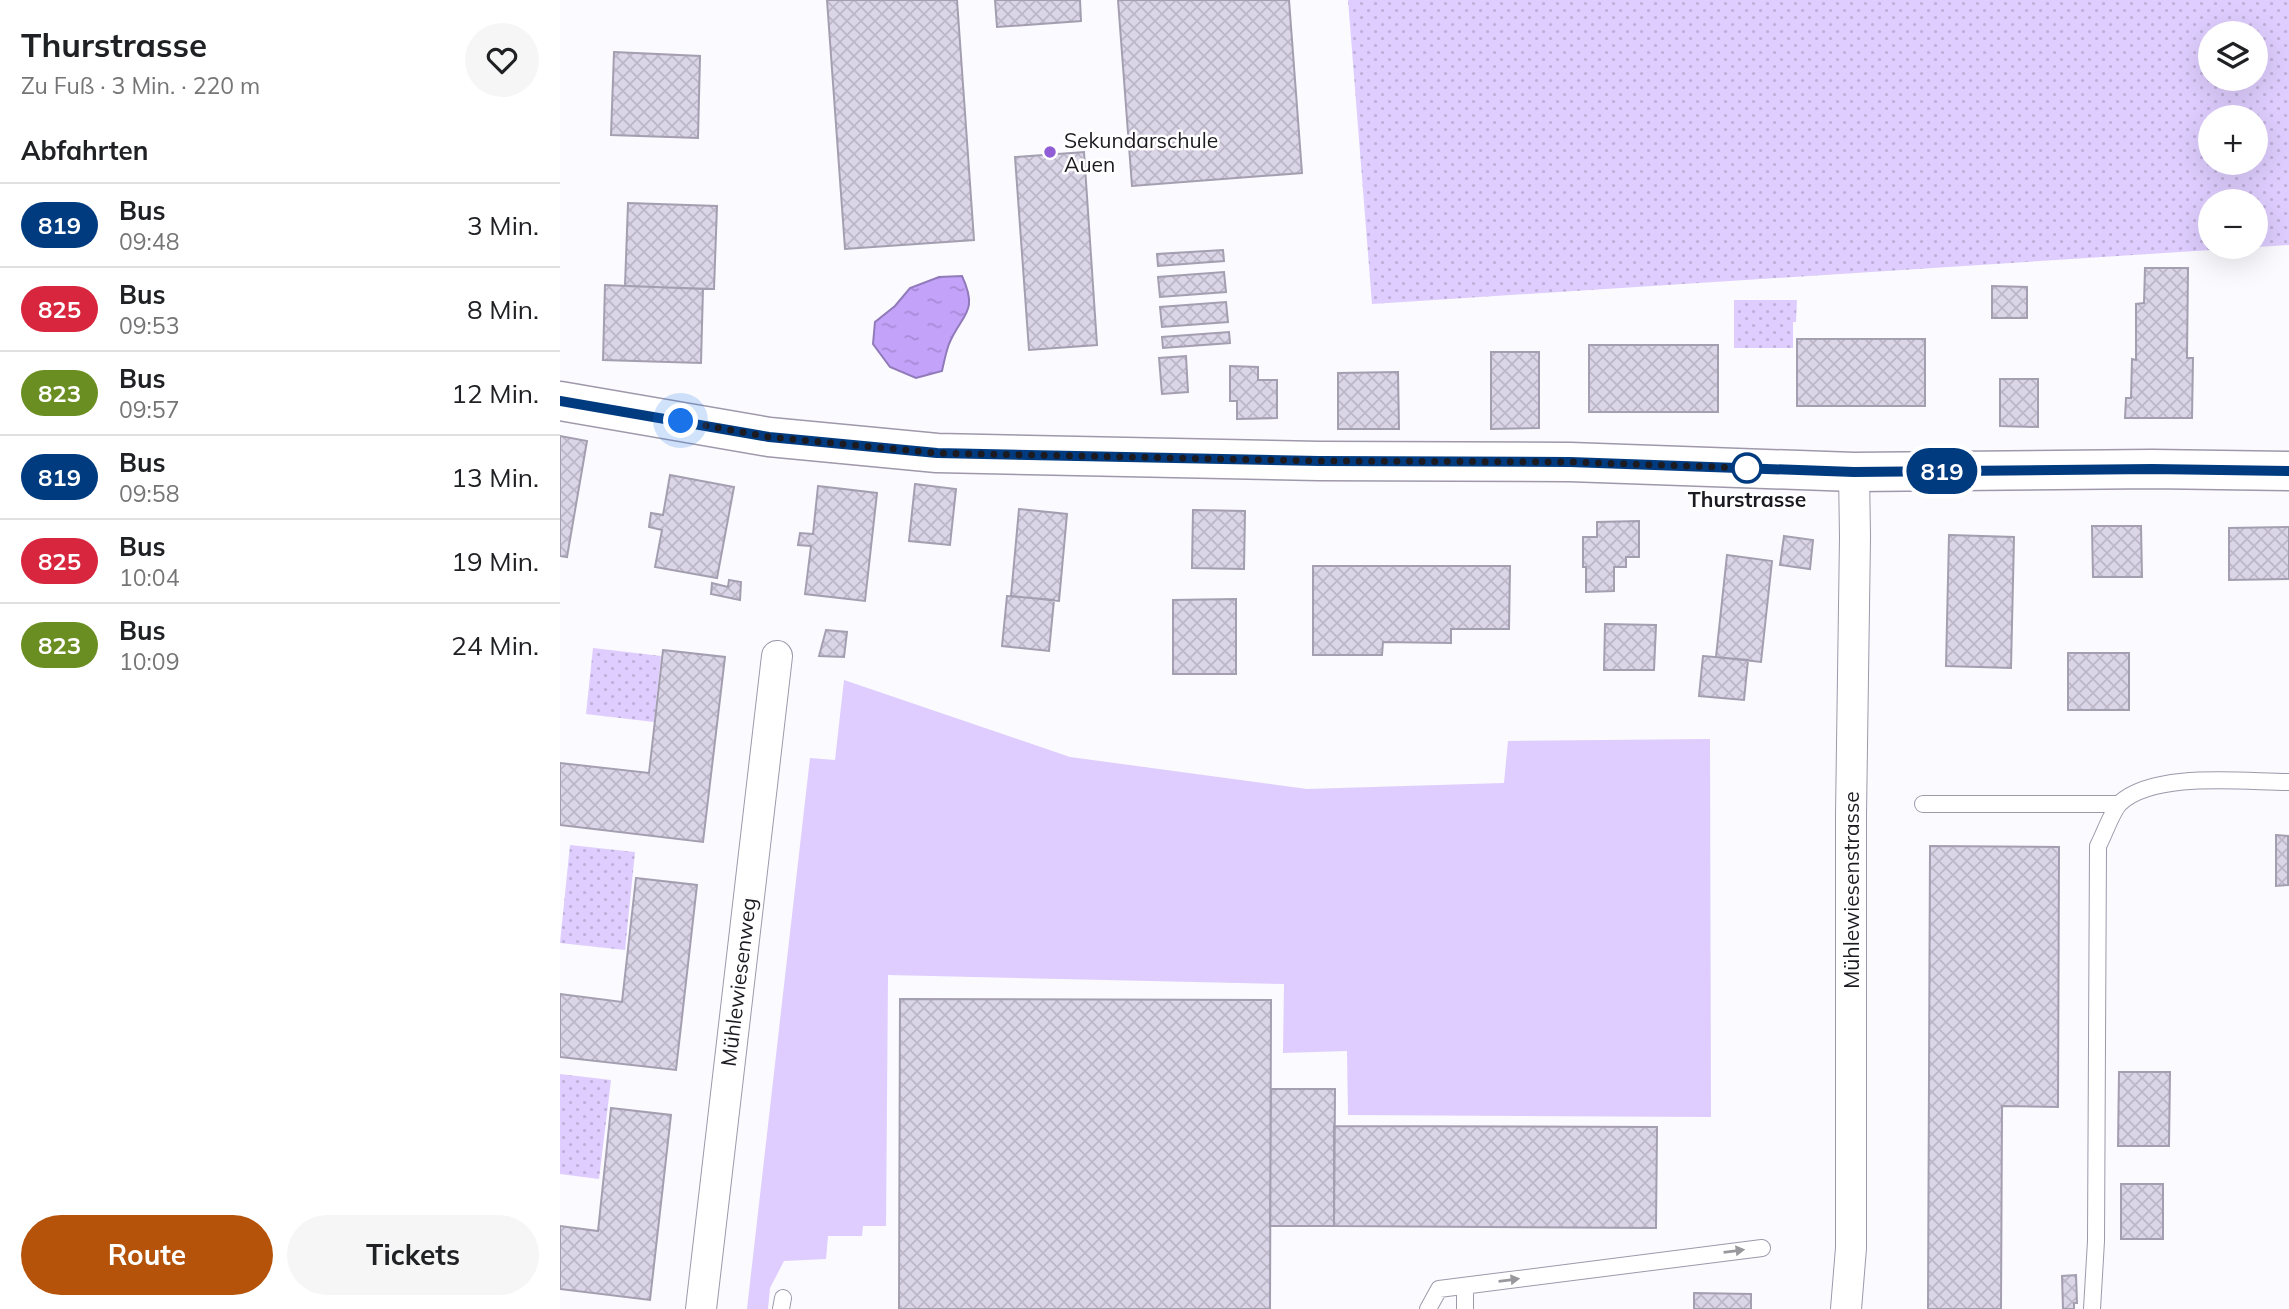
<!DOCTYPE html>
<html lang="de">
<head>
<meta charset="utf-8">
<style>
	:root { --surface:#fff; --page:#f6f6f6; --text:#202124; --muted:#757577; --line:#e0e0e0; --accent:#b45309 }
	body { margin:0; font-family:Mulish,sans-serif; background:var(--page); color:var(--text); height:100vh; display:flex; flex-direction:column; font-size:26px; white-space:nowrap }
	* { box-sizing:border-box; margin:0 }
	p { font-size:23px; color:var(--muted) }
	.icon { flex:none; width:38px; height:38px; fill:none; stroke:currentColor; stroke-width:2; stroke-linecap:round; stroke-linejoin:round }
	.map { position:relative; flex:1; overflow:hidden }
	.drawer { display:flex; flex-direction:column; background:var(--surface); width:560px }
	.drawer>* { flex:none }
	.badge { padding:0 14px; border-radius:23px; font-size:24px; line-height:46px }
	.controls { position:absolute; left:1638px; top:21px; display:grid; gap:14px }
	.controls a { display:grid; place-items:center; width:70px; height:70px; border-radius:50%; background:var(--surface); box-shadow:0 7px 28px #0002; font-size:35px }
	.you { position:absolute; width:35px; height:35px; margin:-18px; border:5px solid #fff; border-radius:50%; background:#1a73e8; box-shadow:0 0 0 10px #1a73e833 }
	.map>.badge { position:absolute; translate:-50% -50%; box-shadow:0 0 0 4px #fff }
	h2 { padding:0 21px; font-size:26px; line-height:63px }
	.round { display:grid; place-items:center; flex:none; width:74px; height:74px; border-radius:37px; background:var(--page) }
	.overview { display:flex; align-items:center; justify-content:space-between; height:119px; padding:0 21px }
	h1 { font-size:33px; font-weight:700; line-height:52px }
	.action { display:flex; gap:14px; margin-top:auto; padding:14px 21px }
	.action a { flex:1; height:80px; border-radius:42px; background:var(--accent); color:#fff; font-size:28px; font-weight:700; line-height:80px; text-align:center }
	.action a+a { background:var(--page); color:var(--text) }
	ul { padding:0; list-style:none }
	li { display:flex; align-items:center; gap:21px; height:84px; padding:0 21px; border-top:2px solid var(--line) }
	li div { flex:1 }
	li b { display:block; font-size:26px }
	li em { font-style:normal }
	li .badge { min-width:77px; font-weight:700; text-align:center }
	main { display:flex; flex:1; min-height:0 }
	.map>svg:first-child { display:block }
</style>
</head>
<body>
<main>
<section class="drawer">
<div class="overview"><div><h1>Thurstrasse</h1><p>Zu Fuß · 3 Min. · 220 m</p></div><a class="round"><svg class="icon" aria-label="heart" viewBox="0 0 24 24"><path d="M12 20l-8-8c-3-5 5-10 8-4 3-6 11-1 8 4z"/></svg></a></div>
<h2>Abfahrten</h2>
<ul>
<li><span class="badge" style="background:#003b80;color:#fff">819</span><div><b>Bus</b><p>09:48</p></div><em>3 Min.</em></li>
<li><span class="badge" style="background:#d7263d;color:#fff">825</span><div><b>Bus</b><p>09:53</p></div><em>8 Min.</em></li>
<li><span class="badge" style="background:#6b8e23;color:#fff">823</span><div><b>Bus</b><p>09:57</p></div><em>12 Min.</em></li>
<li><span class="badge" style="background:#003b80;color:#fff">819</span><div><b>Bus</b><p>09:58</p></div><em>13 Min.</em></li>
<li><span class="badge" style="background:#d7263d;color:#fff">825</span><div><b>Bus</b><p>10:04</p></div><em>19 Min.</em></li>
<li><span class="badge" style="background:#6b8e23;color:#fff">823</span><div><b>Bus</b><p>10:09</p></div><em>24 Min.</em></li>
</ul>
<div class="action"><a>Route</a><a>Tickets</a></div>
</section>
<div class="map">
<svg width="1729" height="1309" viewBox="0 0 1729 1309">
	<defs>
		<pattern id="park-dots" width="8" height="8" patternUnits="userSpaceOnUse" patternTransform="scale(1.75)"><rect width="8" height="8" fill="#decdfe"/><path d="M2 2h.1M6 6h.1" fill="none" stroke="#beafd9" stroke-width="1.8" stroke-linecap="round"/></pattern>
		<pattern id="water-ripples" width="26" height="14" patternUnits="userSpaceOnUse" patternTransform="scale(1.75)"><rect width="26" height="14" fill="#c3a2fa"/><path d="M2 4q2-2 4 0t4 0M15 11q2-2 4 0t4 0" fill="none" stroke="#a78bd6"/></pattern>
		<pattern id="building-cross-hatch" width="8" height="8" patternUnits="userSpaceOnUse" patternTransform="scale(1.75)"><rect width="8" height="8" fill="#dbd5e8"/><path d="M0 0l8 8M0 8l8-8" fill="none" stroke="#bcb6c7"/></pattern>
	</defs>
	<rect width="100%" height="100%" fill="#fbfafe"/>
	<!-- grass -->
	<path fill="#decdfe" d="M284 680 510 757 747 789 944 783 948 741 1150 739 1151 1117 788 1115 787 1051 723 1053 724 984 328 975 326 1226H303L302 1236H268L266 1259 224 1261 210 1288 208 1309H187L250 758 275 760Z"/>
	<!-- park -->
	<path fill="url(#park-dots)" fill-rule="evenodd" d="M788 0H1729V245L812 304ZM1696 33V79H1650V33ZM1696 117V163H1650V117ZM1696 201V247H1650V201Z
		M1174 300H1237L1236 322H1233V348H1174Z
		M33 648 101 656 94 722 26 714Z
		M10 845 75 852 65 950 0 943Z
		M0 1074 51 1080 39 1179 0 1174Z"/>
	<!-- water -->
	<path fill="url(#water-ripples)" stroke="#917ab9" stroke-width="2" d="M402 276C419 313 402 313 389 344 386 352 384 362 382 371L356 378 330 367 313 344 315 322 335 306 350 288 379 277Z"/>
	<!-- building -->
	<path fill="url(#building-cross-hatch)" stroke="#a49eb1" stroke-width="2" d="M267 0H397L414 240 285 249Z
		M435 0H520L521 21 437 27Z
		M558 0H729L742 173 572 186Z
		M54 52 140 56 138 138 51 135Z
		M524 152 537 345 469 350 455 157Z
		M68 203 157 206 154 289 65 286Z
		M663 250 664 261 598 266 597 254Z
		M1585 268H1628L1627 358H1633L1632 418H1565L1566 398H1571L1572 359 1576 360V304L1584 303Z
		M664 272 666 292 600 297 598 277Z
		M45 285 143 289 141 363 43 360Z
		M1432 286 1467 287V318H1432Z
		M666 302 668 322 602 327 600 307Z
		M669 332 670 343 603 348 602 337Z
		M1237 339H1365V406H1237Z
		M1029 345H1158V412H1029Z
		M931 352H979V428L931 429Z
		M626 356 628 392 602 394 599 358Z
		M670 366 698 367V380H717V418L677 419V401H670Z
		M838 372 839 429H778V373Z
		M1440 379H1478V427L1440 426Z
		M0 436 27 441 7 557 0 556Z
		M110 475 174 487 157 578 95 567 102 530 89 527 91 513 103 515Z
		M355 484 396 489 390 545 349 541Z
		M258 486 317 493 305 601 245 594 251 546 238 545 240 533 253 534Z
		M459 509 507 514 499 601 451 596Z
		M633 510 685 511 684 569 632 568Z
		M1079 521V557H1066V567H1054V591L1026 592V567H1023V537H1037V522Z
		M1532 526H1581L1582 577H1533Z
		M1729 527V579L1669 580V528Z
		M1389 535 1454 537 1451 668 1386 666Z
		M1224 536 1253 540 1250 569 1220 565Z
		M1167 555 1212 561 1201 662 1156 657Z
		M753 566H950L949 629H891V643L823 642 822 655H753Z
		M169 580 181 582 180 600 151 594 152 583 168 587Z
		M447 596 494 600 489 651 442 646Z
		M676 599V674H613V600Z
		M1045 624 1096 625 1094 670H1044Z
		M266 630 287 632 284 657 259 656Z
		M103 650 165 657 143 842 0 825V763L89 773Z
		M1508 653H1569V710H1508Z
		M1143 656 1188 660 1184 700 1139 696Z
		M1716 835 1728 836V885L1716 886Z
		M1370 846 1499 847 1498 1107 1442 1106 1441 1309H1368Z
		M76 878 137 885 116 1070 0 1057V994L62 1002Z
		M340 999 711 1000 710 1309H339Z
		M1559 1072H1610L1609 1146H1558Z
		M711 1089H775L774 1226H710Z
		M51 1108 111 1115 90 1300 0 1289V1226L38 1231Z
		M774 1126 1097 1127 1096 1228 774 1226Z
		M1561 1184H1603V1239H1561Z
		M1516 1275 1517 1303H1514V1309H1503L1502 1276Z
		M1134 1293 1191 1294V1309H1134Z"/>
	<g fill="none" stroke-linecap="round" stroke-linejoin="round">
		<defs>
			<path id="lane" d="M1363 804H1559
				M905 1286V1309
				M221 1309 223 1298
				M868 1309 879 1289 1202 1248
				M1532 1309 1536 1241 1538 846C1544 835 1552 811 1560 803 1595 771 1683 782 1729 782"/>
			<path id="street" d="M141 1309 217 656
				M1286 1309 1291 1248V815L1295 537 1294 472"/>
			<path id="secondary" d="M0 401 209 437 377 453 759 461 1010 462 1294 472 1592 469 1729 471"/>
		</defs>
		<!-- lane casing -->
		<use href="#lane" stroke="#9e98aa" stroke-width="18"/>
		<!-- street casing -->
		<use href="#street" stroke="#9e98aa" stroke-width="32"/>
		<!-- secondary casing -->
		<use href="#secondary" stroke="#9e98aa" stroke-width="41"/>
		<!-- lane -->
		<use href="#lane" stroke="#fff" stroke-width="16"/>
		<!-- street -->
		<use href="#street" stroke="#fff" stroke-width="30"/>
		<!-- secondary -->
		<use href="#secondary" stroke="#fff" stroke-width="38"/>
	</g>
	<!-- one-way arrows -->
	<defs><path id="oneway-solid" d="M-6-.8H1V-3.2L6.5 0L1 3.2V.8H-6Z" transform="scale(1.75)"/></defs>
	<g fill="#99989c">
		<use href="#oneway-solid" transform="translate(1174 1251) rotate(-7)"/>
		<use href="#oneway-solid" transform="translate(949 1280) rotate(-7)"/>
	</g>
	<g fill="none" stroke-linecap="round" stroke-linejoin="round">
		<defs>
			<path id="line" d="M0 401 209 437 377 453 759 461 1010 462 1294 472 1592 469 1729 471"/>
		</defs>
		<!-- line casing -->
		<use href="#line" stroke="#fff" stroke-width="16"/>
		<!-- line -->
		<use href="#line" stroke="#003b80" stroke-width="10"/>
		<!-- walk -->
		<path stroke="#1d1b22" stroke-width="7" stroke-dasharray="0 12.6" d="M121 421 209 437 377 453 759 461 1010 462 1189 468H1187"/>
	</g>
	<!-- markers -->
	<circle fill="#905dd6" stroke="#fff" stroke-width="2.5" cx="490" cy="152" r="7"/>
	<circle fill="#fff" stroke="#003b80" stroke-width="3.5" cx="1187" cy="468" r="14"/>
	<g text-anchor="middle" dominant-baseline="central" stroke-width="5" stroke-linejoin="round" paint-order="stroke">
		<!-- poi labels -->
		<g font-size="21" fill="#1d1b22" stroke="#fff" text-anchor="start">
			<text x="504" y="140">Sekundarschule<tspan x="504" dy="24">Auen</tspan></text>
		</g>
		<!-- stop labels -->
		<g font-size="21" font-weight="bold" fill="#1d1b22" stroke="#fff">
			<text x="1187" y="499">Thurstrasse</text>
		</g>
		<!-- street labels -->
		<g font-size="21" fill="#1d1b22" stroke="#fff">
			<text transform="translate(1291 890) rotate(-90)">Mühlewiesenstrasse</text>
			<text transform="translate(178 982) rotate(-83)">Mühlewiesenweg</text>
		</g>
	</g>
</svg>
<div class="controls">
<a><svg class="icon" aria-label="layers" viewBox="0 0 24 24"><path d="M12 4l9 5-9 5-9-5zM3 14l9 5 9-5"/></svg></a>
<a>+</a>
<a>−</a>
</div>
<div class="you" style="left:121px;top:421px"></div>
<b class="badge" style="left:1382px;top:471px;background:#003b80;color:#fff">819</b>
</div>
</main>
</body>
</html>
